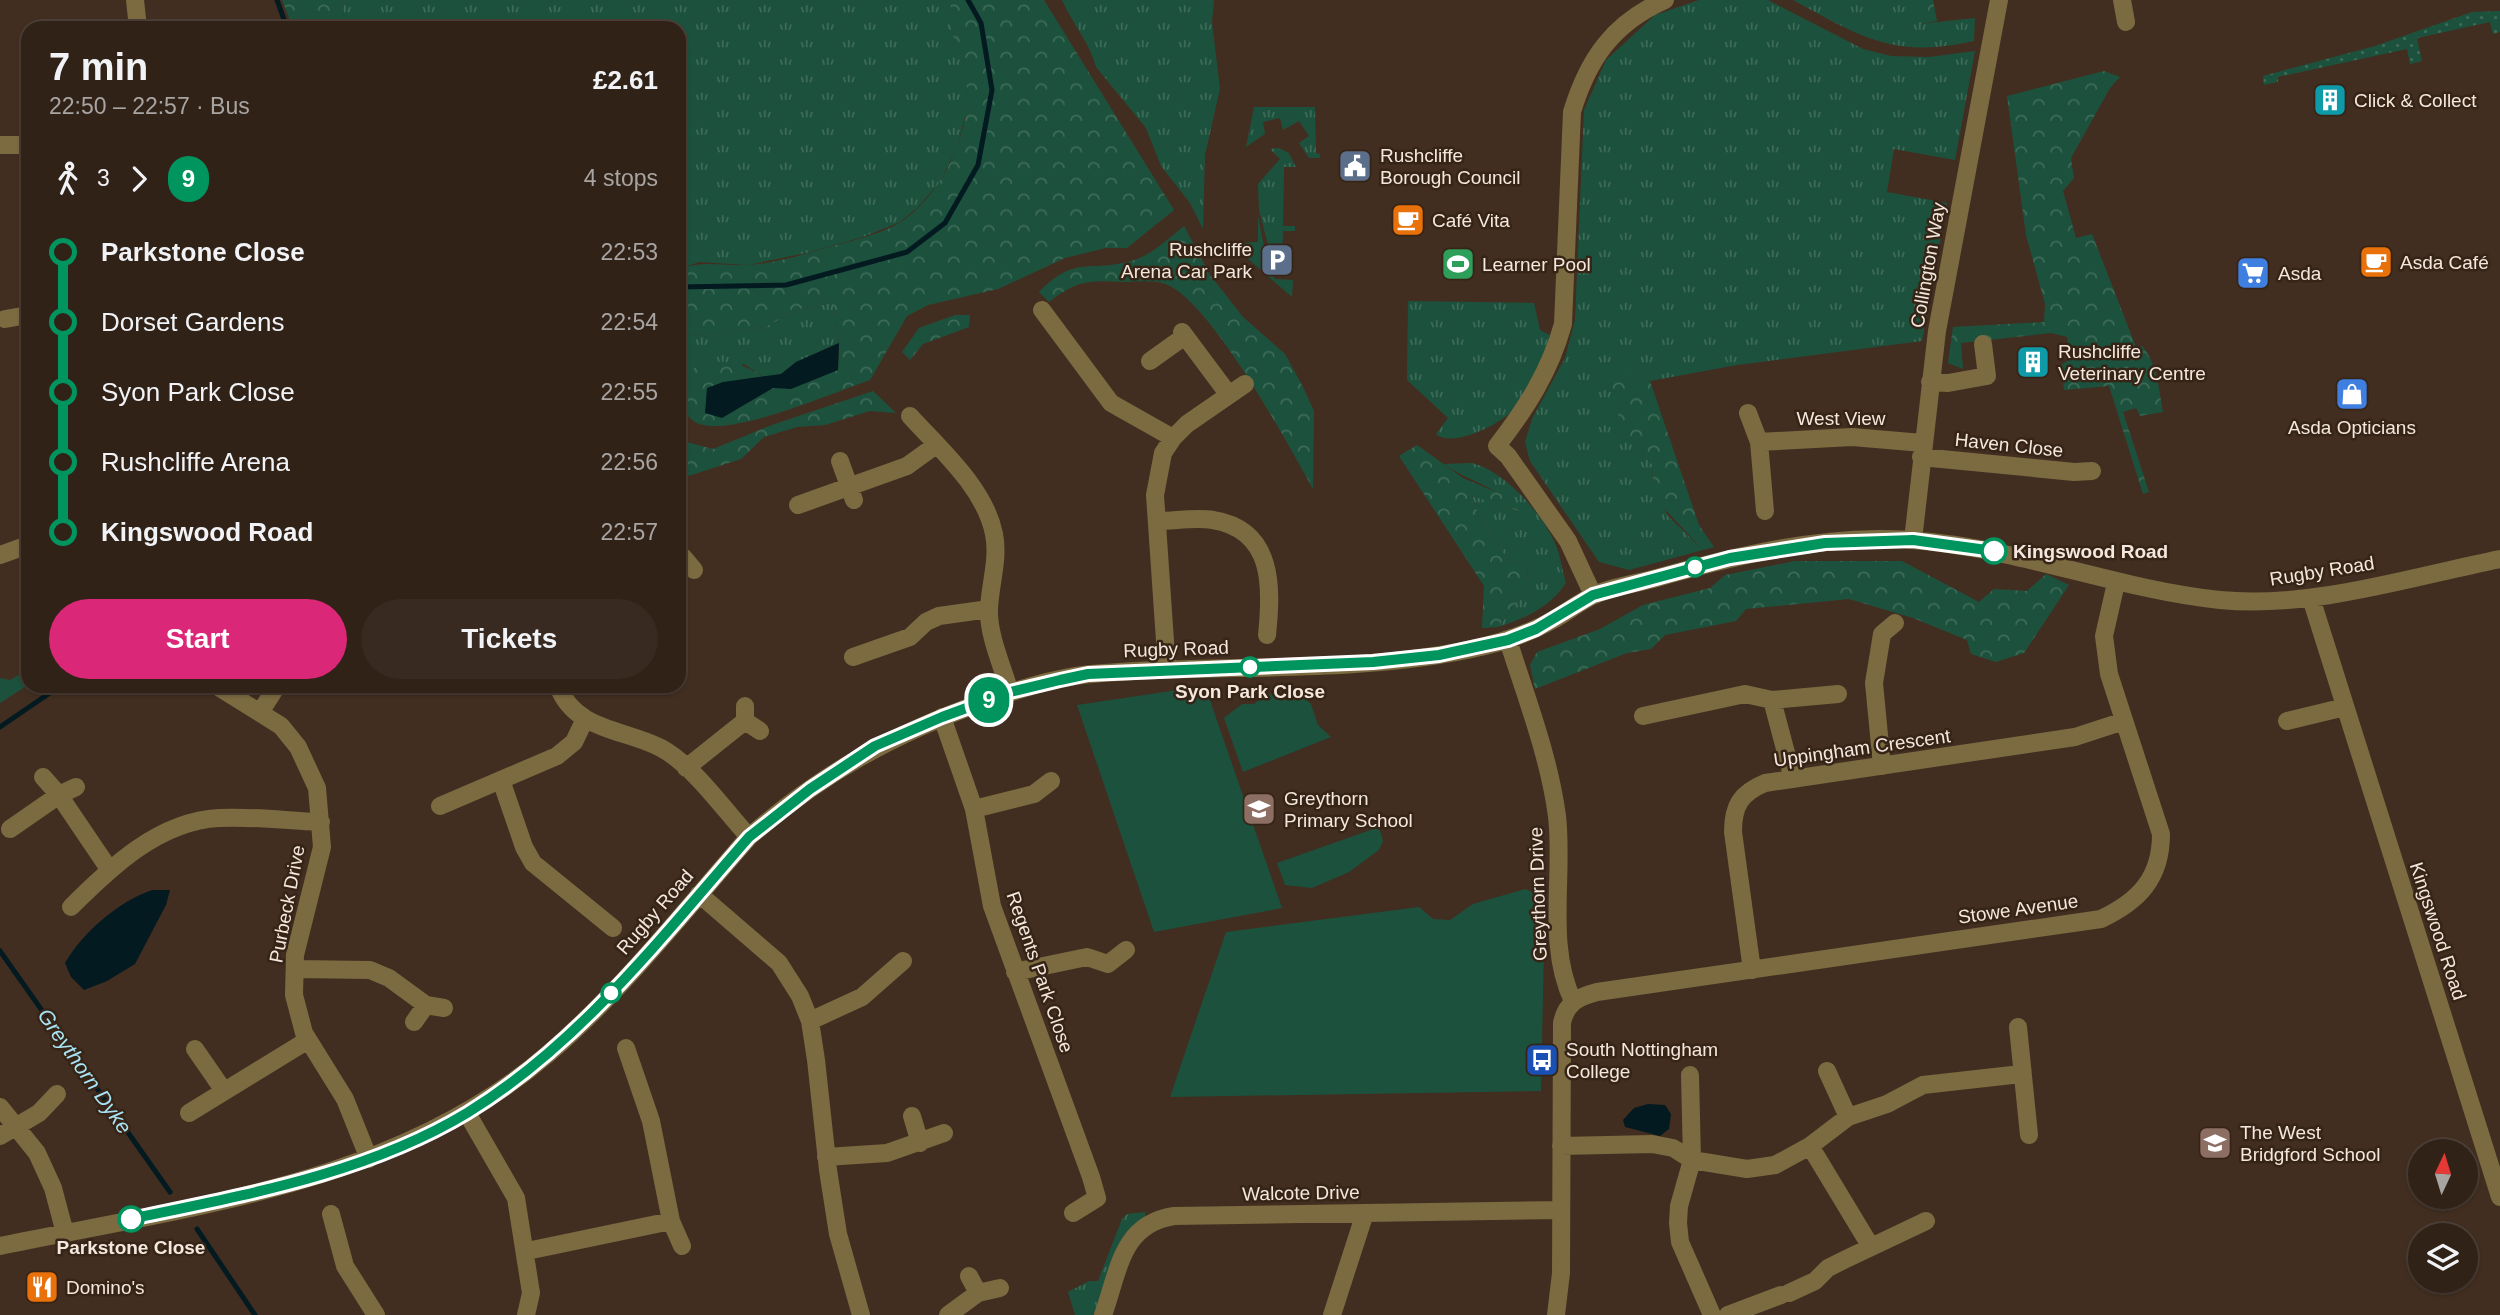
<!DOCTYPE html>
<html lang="en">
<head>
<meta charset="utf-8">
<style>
	:root { --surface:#312218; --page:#392a21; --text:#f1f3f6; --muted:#a8a4a2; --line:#4c3f37; --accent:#db2777 }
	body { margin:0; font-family:Helvetica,sans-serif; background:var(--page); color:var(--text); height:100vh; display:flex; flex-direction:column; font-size:26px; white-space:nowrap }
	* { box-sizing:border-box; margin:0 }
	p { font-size:23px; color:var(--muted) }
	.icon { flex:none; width:38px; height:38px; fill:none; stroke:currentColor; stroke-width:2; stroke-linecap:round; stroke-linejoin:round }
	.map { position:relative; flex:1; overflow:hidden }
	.sheet { position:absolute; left:21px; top:21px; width:665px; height:672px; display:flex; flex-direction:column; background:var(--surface); border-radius:21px; box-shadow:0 2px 5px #0004,0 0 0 2px var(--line) }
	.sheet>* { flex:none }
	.badge { padding:0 14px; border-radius:23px; font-size:24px; line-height:46px }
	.needle { width:46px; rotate:4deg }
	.fabs { position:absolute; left:2408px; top:1139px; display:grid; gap:14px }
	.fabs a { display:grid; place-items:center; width:70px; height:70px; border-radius:50%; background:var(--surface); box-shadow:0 2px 5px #0004,0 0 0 2px var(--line); font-size:35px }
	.map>.badge { position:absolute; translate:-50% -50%; box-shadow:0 0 0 4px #fff }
	.legs { display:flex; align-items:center; gap:10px; height:77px; padding:0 28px; font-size:23px }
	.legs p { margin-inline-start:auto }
	.overview { display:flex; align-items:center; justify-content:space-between; height:119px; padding:0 28px }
	h1 { font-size:38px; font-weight:700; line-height:52px }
	.primary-button { display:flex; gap:14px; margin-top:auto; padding:14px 28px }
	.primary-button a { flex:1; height:80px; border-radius:42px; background:var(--accent); color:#fff; font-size:28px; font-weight:700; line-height:80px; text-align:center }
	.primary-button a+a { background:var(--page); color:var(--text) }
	ul { padding:0 28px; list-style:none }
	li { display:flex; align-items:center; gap:24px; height:70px; font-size:26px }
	li i { display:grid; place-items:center; width:10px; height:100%; margin:0 9px; background:currentColor }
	li i::after { content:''; width:18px; height:18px; margin:-9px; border:5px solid; border-radius:50%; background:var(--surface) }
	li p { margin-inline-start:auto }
	li:first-child i { background:linear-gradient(#0000 50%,currentColor 0) }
	li:last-child i { background:linear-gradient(currentColor 50%,#0000 0) }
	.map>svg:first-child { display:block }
</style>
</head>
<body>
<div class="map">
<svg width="2500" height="1315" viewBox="0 0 2500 1315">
	<defs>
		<pattern id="grass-tufts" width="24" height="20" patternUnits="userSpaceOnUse" patternTransform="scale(1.75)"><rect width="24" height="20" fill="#1c523d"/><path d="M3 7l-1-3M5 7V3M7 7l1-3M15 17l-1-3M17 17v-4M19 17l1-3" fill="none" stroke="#3e6b59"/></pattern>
		<pattern id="forest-crowns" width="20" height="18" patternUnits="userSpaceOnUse" patternTransform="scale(1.75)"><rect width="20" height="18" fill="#1c523d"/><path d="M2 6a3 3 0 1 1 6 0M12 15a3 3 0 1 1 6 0" fill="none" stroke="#3e6b59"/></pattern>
		<pattern id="garden-dots" width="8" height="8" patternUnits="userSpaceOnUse" patternTransform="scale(1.75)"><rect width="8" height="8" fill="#1c523d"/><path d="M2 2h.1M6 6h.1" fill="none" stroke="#3e6b59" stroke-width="1.8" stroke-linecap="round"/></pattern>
	</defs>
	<rect width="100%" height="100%" fill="#412e20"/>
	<!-- grass -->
	<path fill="url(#grass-tufts)" d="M342 0H951L952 32 966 70 968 104 957 148 939 183 918 207 900 222 863 237 806 253 748 265 699 262 679 269V28H345Z
		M1062 0H1214L1212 22 1220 89 1205 155 1203 229 1190 203 1161 166 1146 128 1096 67C1090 43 1072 23 1062 0Z
		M1699 0H1768L1863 49 1891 56 1929 57 1975 51 1955 160 1894 149 1887 192 1947 203 1922 341 1737 365 1650 381 1637 373 1621 424 1652 464 1653 487 1668 516 1703 550 1629 570 1599 562 1530 461 1525 442 1532 419 1565 358 1575 320 1584 110 1606 60 1655 15Z
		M1793 0H1920V24L1975 18 1974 41C1894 59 1861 37 1793 0Z
		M1254 107H1315L1316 153 1320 154V158H1309L1299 143 1309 136 1299 121 1283 130 1280 118 1263 122 1265 134 1246 147Z
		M1279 148 1289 153 1296 167H1284L1283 226H1295V231H1283L1282 262 1272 260 1259 210 1258 184 1280 159 1270 149Z
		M1258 216 1268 267 1275 279 1293 280 1292 297 1247 258 1242 243 1258 242Z
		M1408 301 1534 303 1540 330 1552 336C1542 357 1534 381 1522 401 1511 419 1454 450 1436 434L1448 418 1407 380Z
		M833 303 839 343 796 362 781 374 766 378 744 364 686 400 684 419 679 418V334L715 335 765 327 799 309Z
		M1472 463C1504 471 1540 511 1554 541 1560 553 1562 570 1566 583 1549 608 1526 618 1498 627L1525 590 1528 565 1508 560 1478 514 1472 495 1518 511C1501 487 1468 482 1444 464Z
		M28 670V685L0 703V678L10 680Z
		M1145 1212V1217L1126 1233 1096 1315H1075L1068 1292 1089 1281H1098L1122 1219 1127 1214Z"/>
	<!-- forest -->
	<path fill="url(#forest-crowns)" d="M282 0H342L345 28H293Z
		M951 0H1044L1174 210 1127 248H1106L1065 258 998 289 928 305 907 316 870 380C832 393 740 433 704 425 696 424 692 420 686 414V400L695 365C722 357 743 363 766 378H749C792 395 798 385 838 370L839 343 833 303 799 309 765 327 715 335 679 334V269C705 260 721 266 747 265 773 264 801 255 825 248 850 241 880 235 901 222 938 197 963 148 967 104 970 77 958 57 952 32 949 22 951 10 951 0Z
		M1920 0H1933L1937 21 1920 24Z
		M2104 71 2120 77 2110 88 2071 158 2074 178 2063 191 2076 238 2092 234 2136 347 2142 346C2157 363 2159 390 2163 412L2140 416 2136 408 2123 412 2149 492 2143 494 2109 386 2064 390 2061 365 2069 360 2067 337 2051 333 1961 343 1963 369 1948 363 1953 327 2044 322 2045 304 2026 235 2007 96Z
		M1184 226 1210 275 1243 317 1285 354 1303 387 1314 411 1313 489C1289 446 1207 293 1162 283 1150 280 1136 282 1124 282 1089 280 1077 280 1049 302L1039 292C1077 253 1091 274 1134 260 1152 255 1170 237 1184 226Z
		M955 315H970L969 327 923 344 910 360 902 352 919 328Z
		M1612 373H1637L1650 381 1699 525 1714 547 1703 550 1658 502 1653 487 1652 464 1621 425 1609 383Z
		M873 391 896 413 870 411 825 425 797 427 764 437 741 459 679 479V440L713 449 772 425Z
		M1417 445 1463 478 1508 497 1519 506V511L1472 496 1478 514 1508 560 1528 565 1525 590 1498 627 1482 628 1484 586 1399 456Z
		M1795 561H1902L1979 602 1994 589 2027 591 2046 574 2069 585 2024 653 1996 662 1971 654 1967 640 1913 618 1849 599 1746 609 1736 621 1665 635 1651 649 1627 653 1535 689 1530 665 1537 652 1600 629 1643 605 1710 588 1725 575Z"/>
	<!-- park -->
	<path fill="#1c523d" d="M1205 686 1282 908 1154 932 1077 705Z
		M1267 694 1302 696 1311 704 1318 725 1331 737 1243 772 1224 718 1242 704H1254Z
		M1379 827 1383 841 1379 850 1349 872 1312 888 1285 885 1277 863Z
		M1525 889 1545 897 1541 1091 1170 1097 1226 932 1419 907 1433 919 1450 920 1473 904Z"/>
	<!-- garden -->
	<path fill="url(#garden-dots)" d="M2500 11V32L2493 34 2490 22 2417 38 2422 61 2410 64 2407 49 2278 77V82L2264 85 2263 76 2375 46 2472 12Z"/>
	<!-- water -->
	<path fill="#031a20" d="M839 343 838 370 791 389 773 388 722 418 705 413 707 388 723 382 781 374 796 362Z
		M152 890H170L166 905 135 964 107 981 84 990 71 977 65 963C83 932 118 902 152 890Z
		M1648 1104 1665 1105 1671 1114 1669 1129 1660 1136 1625 1127 1623 1120 1634 1108Z"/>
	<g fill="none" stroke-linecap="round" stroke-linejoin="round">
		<!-- stream -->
		<path stroke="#031a20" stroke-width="5" d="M277 0 287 28
			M679 287 786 285 907 252 945 223 978 165 992 90 981 23 968 0
			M0 727 60 686
			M0 951 170 1192
			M197 1229 255 1315"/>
		<!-- minor -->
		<path stroke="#7c6a41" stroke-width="18" d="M135 0 138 28
			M2122 0 2126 22
			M0 145H28
			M1042 310 1111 403 1173 438 1187 424 1245 384
			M5 319 28 315
			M1182 332 1229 395
			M1150 361 1185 336
			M1930 382 1948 383 1987 376 1983 344
			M1748 413 1759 442
			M910 416C940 449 985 488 994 534 999 559 990 584 989 609 988 636 1003 667 1010 693
			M1921 457 2074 472 2092 471
			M840 461 854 500
			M798 505 907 466 936 445
			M1765 511 1759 442 1852 437 1923 443
			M1157 521C1175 521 1195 517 1213 520 1274 530 1272 587 1267 635
			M1913 540 1937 331 1999 0
			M0 555 28 545
			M679 560 684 558 694 570
			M1593 595 1568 541 1508 456 1497 446C1527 407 1550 371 1563 324L1572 112C1588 59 1613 23 1665 0
			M2311 598 2500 1197
			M1508 640C1526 697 1549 756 1557 816 1564 876 1546 946 1573 1001
			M853 657 910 637 926 622 939 616 989 609
			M1167 670 1155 495 1163 453 1173 438
			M217 686 281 726 298 747 317 788 322 847 295 955 294 995 304 1033 345 1099 369 1159
			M558 686C575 731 625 729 661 748 693 765 725 811 749 837
			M745 706V721L760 731
			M261 711 277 686
			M1643 716 1745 694 1772 700
			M942 717 974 809 992 906 1091 1177 1097 1198 1073 1213
			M2287 721 2345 707
			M1882 766 1874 683 1882 634 1895 623
			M686 768 745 721
			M43 777 59 795 76 787
			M1793 779 1772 700 1838 694
			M501 780 524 847 533 863 613 928
			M440 806 557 756 574 742 585 719
			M974 809 1034 794 1051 781
			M10 829 59 795 109 869
			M699 894 779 963 800 996 810 1021 816 1060 828 1170 838 1234 861 1315
			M71 907C111 867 159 821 219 818 253 816 288 821 321 822
			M295 969 370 970 389 978 426 1005 414 1022
			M1752 970 1733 832C1733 805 1741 793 1765 783L2075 737 2124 721
			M1015 972 1087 957 1108 964 1126 950
			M426 1005 444 1008
			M810 1021 862 997 903 961
			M2018 1027 2029 1135
			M626 1048 651 1121 671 1221 682 1246
			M195 1049 224 1091
			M1827 1071 1848 1117
			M1690 1075 1692 1160 1679 1206 1678 1223 1680 1242 1712 1315
			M0 1107 37 1153 53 1188 65 1233
			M189 1113 308 1040
			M467 1113 516 1198 531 1293 526 1315
			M912 1116 920 1143
			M0 1136 39 1113 57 1094
			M1561 1146 1652 1144 1673 1148 1692 1160 1747 1169 1775 1165 1810 1146 1848 1117 1887 1104 1923 1085 2021 1074
			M1810 1146 1871 1247
			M826 1157 887 1153 944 1133
			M331 1214 345 1266 376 1315
			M0 1246C189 1207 396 1184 548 1054 623 990 684 911 749 837 822 773 895 733 986 701 1019 689 1056 677 1092 674 1216 663 1344 675 1467 650 1497 644 1526 635 1553 620 1566 613 1578 603 1592 596 1610 587 1634 584 1653 579 1727 558 1801 540 1878 539 1995 538 2105 588 2220 600 2311 609 2411 577 2500 559
			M527 1251 671 1221
			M969 1276 978 1293
			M1789 1293 1815 1281 1828 1268 1846 1259 1926 1221
			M948 1315 978 1293 1000 1288
			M1103 1315C1119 1271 1121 1224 1174 1216L1561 1210
			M1332 1315 1365 1213
			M1556 1315 1561 1273 1562 1023C1566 1003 1578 997 1597 992L2101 919C2139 901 2161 878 2161 834L2109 674 2104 636 2116 583
			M1728 1315 1781 1295"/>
	</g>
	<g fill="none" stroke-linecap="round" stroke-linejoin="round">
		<defs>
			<path id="line-1" d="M131 1219C244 1195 366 1174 467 1113 580 1044 663 935 749 837L810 789 875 746 942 717 1010 692 1060 680 1088 674 1373 662 1439 655 1508 640 1536 629 1593 595 1730 558 1825 543 1913 540 1994 551"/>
		</defs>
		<!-- line-1 casing -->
		<use href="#line-1" stroke="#fff" stroke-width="16"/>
		<!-- line-1 -->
		<use href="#line-1" stroke="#00945e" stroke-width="10"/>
	</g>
	<!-- icons -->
	<defs>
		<symbol id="building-square" viewBox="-11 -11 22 22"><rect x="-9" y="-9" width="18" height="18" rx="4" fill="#0f9aa8" stroke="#362416"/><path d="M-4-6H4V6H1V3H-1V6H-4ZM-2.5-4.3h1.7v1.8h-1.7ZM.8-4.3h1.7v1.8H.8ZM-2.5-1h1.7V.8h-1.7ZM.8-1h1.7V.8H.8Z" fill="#fff"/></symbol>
		<symbol id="civic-square" viewBox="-11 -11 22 22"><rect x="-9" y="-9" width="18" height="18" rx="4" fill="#5c6f8a" stroke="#362416"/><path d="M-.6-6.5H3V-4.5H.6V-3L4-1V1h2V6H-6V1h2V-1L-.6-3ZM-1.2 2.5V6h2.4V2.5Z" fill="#fff"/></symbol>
		<symbol id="cafe-square" viewBox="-11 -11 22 22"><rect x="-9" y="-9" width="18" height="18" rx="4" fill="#e8710a" stroke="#362416"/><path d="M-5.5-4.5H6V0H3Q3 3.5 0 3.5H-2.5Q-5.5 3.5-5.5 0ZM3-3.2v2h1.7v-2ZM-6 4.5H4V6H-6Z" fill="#fff"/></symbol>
		<symbol id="parking-square" viewBox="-11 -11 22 22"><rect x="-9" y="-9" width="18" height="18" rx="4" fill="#5c6f8a" stroke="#362416"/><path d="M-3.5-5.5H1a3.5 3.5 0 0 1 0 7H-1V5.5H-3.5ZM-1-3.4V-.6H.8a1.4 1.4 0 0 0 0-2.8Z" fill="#fff"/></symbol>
		<symbol id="stadium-square" viewBox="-11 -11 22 22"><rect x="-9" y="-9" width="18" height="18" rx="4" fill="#2e9e5b" stroke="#362416"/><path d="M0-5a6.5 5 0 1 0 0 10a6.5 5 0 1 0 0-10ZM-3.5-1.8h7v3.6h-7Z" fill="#fff"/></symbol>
		<symbol id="supermarket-square" viewBox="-11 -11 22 22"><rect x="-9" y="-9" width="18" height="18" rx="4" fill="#3f7fe0" stroke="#362416"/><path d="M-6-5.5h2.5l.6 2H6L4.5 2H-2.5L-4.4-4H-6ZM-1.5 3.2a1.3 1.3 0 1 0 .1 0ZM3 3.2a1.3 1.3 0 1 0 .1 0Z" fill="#fff"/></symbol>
		<symbol id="shop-square" viewBox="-11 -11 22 22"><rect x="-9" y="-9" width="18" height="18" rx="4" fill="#3f7fe0" stroke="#362416"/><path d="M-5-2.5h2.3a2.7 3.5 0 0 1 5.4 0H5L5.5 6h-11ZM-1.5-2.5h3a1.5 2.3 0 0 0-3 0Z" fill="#fff"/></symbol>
		<symbol id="school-square" viewBox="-11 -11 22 22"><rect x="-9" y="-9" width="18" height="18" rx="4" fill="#8d6e63" stroke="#362416"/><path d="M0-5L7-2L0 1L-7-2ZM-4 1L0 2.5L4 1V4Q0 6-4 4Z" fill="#fff"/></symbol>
		<symbol id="bus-square" viewBox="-11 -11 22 22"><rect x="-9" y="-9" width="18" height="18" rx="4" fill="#1a4fb4" stroke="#362416"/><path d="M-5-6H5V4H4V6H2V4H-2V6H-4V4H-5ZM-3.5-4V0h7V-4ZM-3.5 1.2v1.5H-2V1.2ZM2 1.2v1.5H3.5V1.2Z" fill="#fff"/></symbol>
		<symbol id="restaurant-square" viewBox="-11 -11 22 22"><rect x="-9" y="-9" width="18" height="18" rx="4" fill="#e8710a" stroke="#362416"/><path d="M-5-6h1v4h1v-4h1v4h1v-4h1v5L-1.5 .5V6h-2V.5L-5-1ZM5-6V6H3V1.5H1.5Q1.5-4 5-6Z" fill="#fff"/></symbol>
	</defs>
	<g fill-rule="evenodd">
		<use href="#building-square" x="2311" y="81" width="38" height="38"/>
		<use href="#civic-square" x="1336" y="147" width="38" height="38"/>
		<use href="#cafe-square" x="1389" y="201" width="38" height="38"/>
		<use href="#parking-square" x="1258" y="241" width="38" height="38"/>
		<use href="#cafe-square" x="2357" y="243" width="38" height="38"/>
		<use href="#stadium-square" x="1439" y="245" width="38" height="38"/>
		<use href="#supermarket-square" x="2234" y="254" width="38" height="38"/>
		<use href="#building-square" x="2014" y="343" width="38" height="38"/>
		<use href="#shop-square" x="2333" y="375" width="38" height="38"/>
		<use href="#school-square" x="1240" y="790" width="38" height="38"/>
		<use href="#bus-square" x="1523" y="1041" width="38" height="38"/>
		<use href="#school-square" x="2196" y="1124" width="38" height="38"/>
		<use href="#restaurant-square" x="23" y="1268" width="38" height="38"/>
	</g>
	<!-- markers -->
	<g fill="#fff" stroke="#00945e" stroke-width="3.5">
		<circle cx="1994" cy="551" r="12"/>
		<circle cx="1695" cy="567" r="9"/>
		<circle cx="1250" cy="667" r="9"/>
		<circle cx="611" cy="993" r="9"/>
		<circle cx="131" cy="1219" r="12"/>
	</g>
	<g text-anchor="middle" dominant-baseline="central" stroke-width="5" stroke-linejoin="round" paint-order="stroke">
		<!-- poi labels -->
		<g font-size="19" fill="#f4e7de" stroke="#362416" text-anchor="start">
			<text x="2354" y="100">Click &amp; Collect</text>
			<text x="1380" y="155">Rushcliffe<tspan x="1380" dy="22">Borough Council</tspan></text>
			<text x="1432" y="220">Café Vita</text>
			<text x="1252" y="249" text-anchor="end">Rushcliffe<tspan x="1252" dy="22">Arena Car Park</tspan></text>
			<text x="2400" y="262">Asda Café</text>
			<text x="1482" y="264">Learner Pool</text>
			<text x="2278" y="273">Asda</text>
			<text x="2058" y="351">Rushcliffe<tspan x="2058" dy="22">Veterinary Centre</tspan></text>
			<text x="2352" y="427" text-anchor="middle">Asda Opticians</text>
			<text x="1284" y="798">Greythorn<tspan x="1284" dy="22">Primary School</tspan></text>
			<text x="1566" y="1049">South Nottingham<tspan x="1566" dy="22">College</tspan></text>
			<text x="2240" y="1132">The West<tspan x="2240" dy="22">Bridgford School</tspan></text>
			<text x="66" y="1287">Domino's</text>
		</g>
		<!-- street labels -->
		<g font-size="19" fill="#f4e7de" stroke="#362416">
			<text transform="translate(1928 265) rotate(-80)">Collington Way</text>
			<text x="1841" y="418">West View</text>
			<text transform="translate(2009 445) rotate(6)">Haven Close</text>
			<text transform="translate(2322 571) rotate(-9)">Rugby Road</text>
			<text transform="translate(1176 649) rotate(-2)">Rugby Road</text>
			<text transform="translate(1862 748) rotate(-8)">Uppingham Crescent</text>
			<text transform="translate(1538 894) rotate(-92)">Greythorn Drive</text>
			<text transform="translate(287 904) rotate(-79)">Purbeck Drive</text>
			<text transform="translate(2018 909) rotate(-8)">Stowe Avenue</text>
			<text transform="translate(655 912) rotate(-49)">Rugby Road</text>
			<text transform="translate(2438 931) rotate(72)">Kingswood Road</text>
			<text transform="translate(1040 972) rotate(71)">Regents Park Close</text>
			<text transform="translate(1301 1193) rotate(-1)">Walcote Drive</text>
		</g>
		<!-- stop labels -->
		<g font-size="19" font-weight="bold" fill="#f4e7de" stroke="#362416">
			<text x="2013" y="551" text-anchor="start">Kingswood Road</text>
			<text x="1250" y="691">Syon Park Close</text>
			<text x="131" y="1247">Parkstone Close</text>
		</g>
		<!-- water labels -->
		<g font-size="21" font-style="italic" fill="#a9e4f6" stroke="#362416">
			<text transform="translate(85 1071) rotate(55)">Greythorn Dyke</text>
		</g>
	</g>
</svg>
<div class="fabs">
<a><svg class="needle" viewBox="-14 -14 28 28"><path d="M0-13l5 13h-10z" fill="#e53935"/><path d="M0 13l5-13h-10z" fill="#a8a4a2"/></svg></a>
<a><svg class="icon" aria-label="layers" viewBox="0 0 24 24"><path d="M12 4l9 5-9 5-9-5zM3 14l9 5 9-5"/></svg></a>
</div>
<b class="badge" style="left:989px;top:700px;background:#00945e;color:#fff">9</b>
<section class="sheet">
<div class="overview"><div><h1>7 min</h1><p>22:50 – 22:57 · Bus</p></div><b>£2.61</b></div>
<div class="legs"><svg class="icon" aria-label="walk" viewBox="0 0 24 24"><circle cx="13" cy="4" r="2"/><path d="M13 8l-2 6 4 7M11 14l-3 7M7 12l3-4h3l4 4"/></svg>3<svg class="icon" aria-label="forward" viewBox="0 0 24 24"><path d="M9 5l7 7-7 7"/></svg><b class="badge" style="background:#00945e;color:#fff">9</b><p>4 stops</p></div>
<ul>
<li><i style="color:#00945e"></i><b>Parkstone Close</b><p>22:53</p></li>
<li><i style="color:#00945e"></i><span>Dorset Gardens</span><p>22:54</p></li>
<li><i style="color:#00945e"></i><span>Syon Park Close</span><p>22:55</p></li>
<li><i style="color:#00945e"></i><span>Rushcliffe Arena</span><p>22:56</p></li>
<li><i style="color:#00945e"></i><b>Kingswood Road</b><p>22:57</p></li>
</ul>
<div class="primary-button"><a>Start</a><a>Tickets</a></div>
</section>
</div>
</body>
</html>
